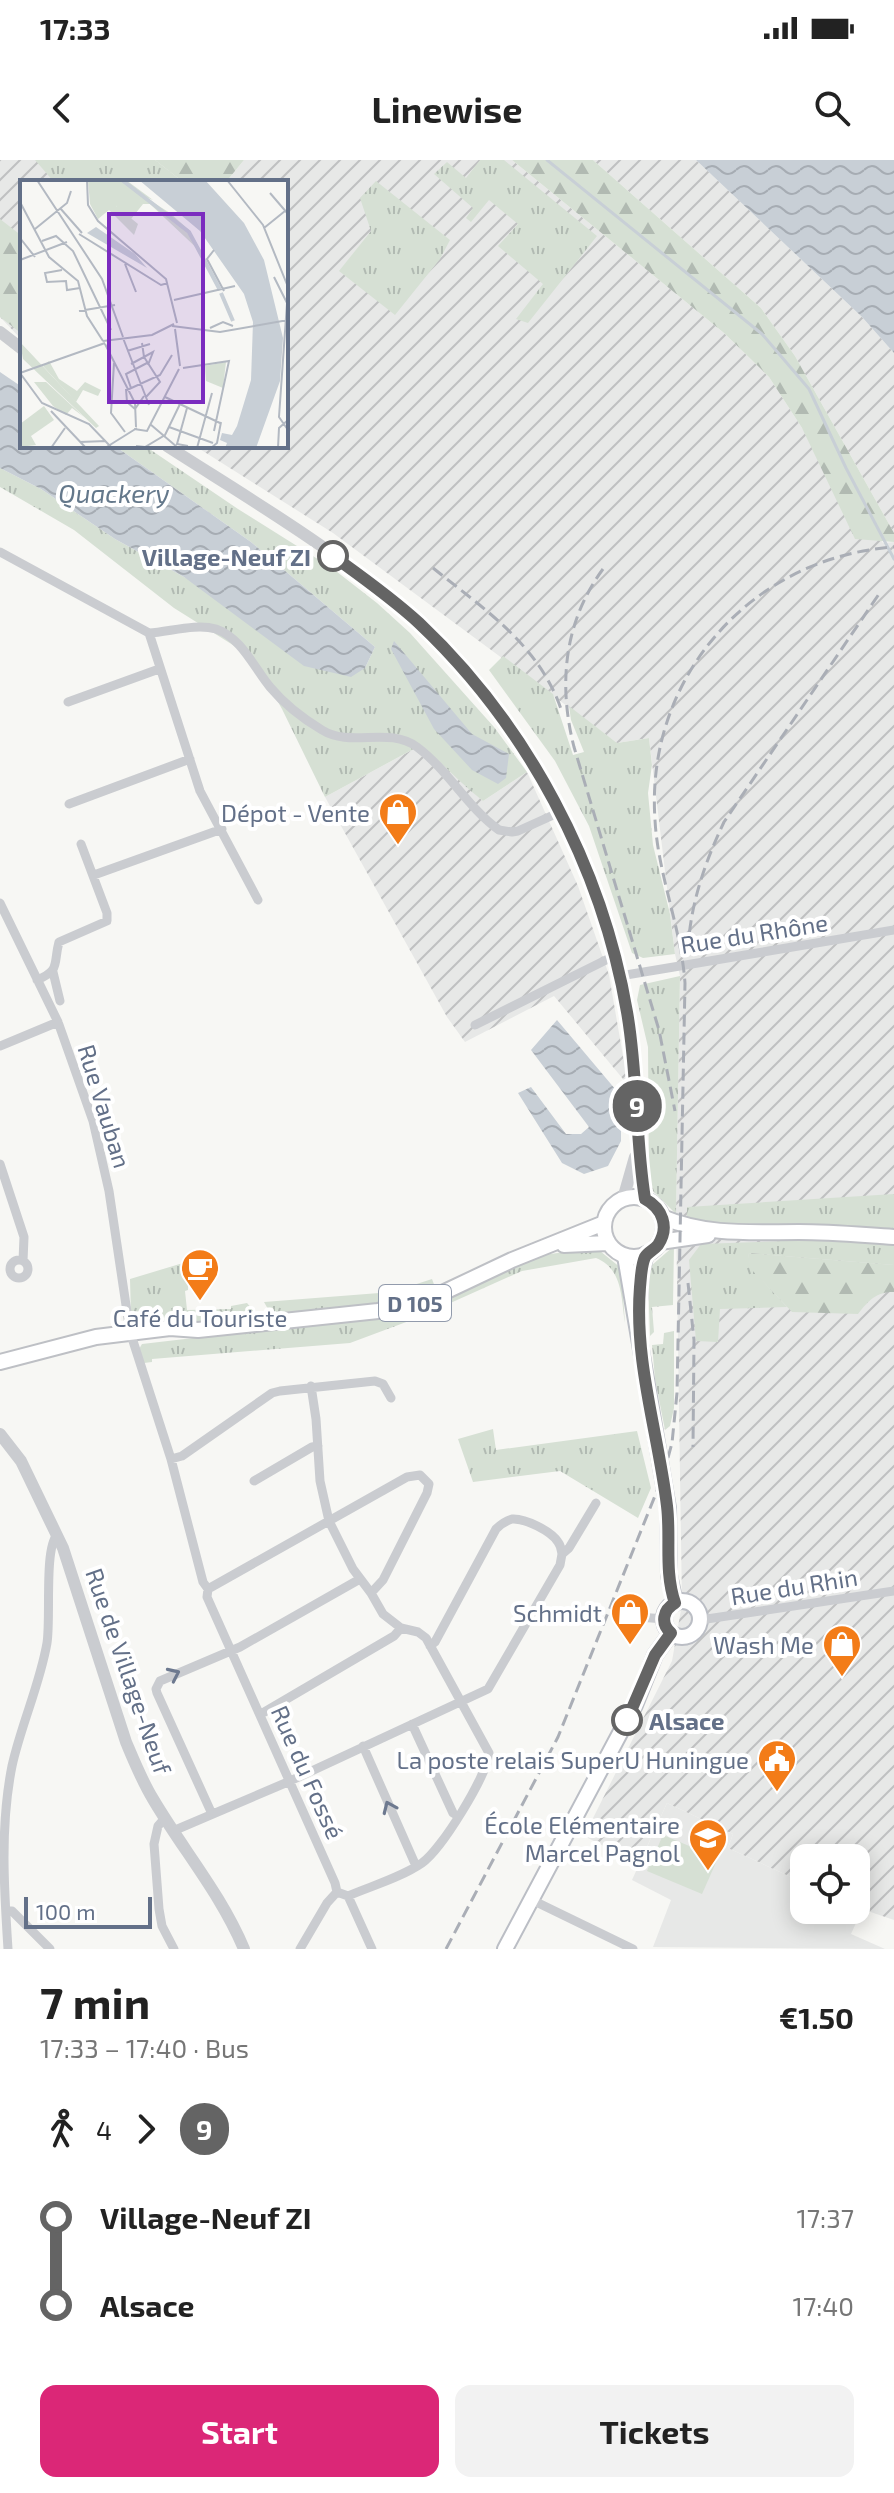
<!DOCTYPE html>
<html lang="en">
<head>
<meta charset="utf-8">
<style>
	:root { --surface:#fff; --page:#f2f2f2; --text:#222; --muted:#767676; --accent:#db2777 }
	body { margin:0; font-family:"Exo 2",sans-serif; background:var(--page); color:var(--text); height:100vh; display:flex; flex-direction:column; font-size:30px; white-space:nowrap }
	* { box-sizing:border-box; margin:0 }
	p { font-size:26px; color:var(--muted) }
	.icon { flex:none; width:44px; height:44px; fill:none; stroke:currentColor; stroke-width:2; stroke-linecap:round; stroke-linejoin:round }
	.map { position:relative; height:1789px; overflow:hidden }
	.panel { display:flex; flex-direction:column; background:var(--surface); flex:1 }
	.panel>* { flex:none }
	.badge { padding:0 16px; border-radius:26px; font-size:28px; line-height:52px }
	.buttons { position:absolute; left:790px; top:1684px; display:grid; gap:16px }
	.buttons a { display:grid; place-items:center; width:80px; height:80px; border-radius:16px; background:var(--surface); box-shadow:0 4px 20px #0003; font-size:40px }
	.scale { position:absolute; left:24px; bottom:20px; width:128px; box-sizing:border-box; padding-left:8px; border:4px solid #637088; border-top:0; font-size:22px; line-height:28px; white-space:nowrap; color:#637088; -webkit-text-stroke:6px #fff; paint-order:stroke }
	.map>.badge { position:absolute; translate:-50% -50%; box-shadow:0 0 0 4px #fff }
	.legs { display:flex; align-items:center; gap:12px; height:88px; padding:0 40px; font-size:26px }
	.legs p { margin-inline-start:auto }
	.overview { display:flex; align-items:center; justify-content:space-between; height:136px; padding:0 40px }
	h1 { font-size:44px; font-weight:700; line-height:60px }
	.cta { display:flex; gap:16px; margin-top:auto; padding:16px 40px }
	.cta a { flex:1; height:92px; border-radius:16px; background:var(--accent); color:#fff; font-size:32px; font-weight:700; line-height:92px; text-align:center }
	.cta a+a { background:var(--page); color:var(--text) }
	ul { padding:0 40px; list-style:none }
	li { display:flex; align-items:center; gap:28px; height:88px; font-size:30px }
	li i { display:grid; place-items:center; width:12px; height:100%; margin:0 10px; background:currentColor }
	li i::after { content:''; width:20px; height:20px; margin:-10px; border:6px solid; border-radius:50%; background:var(--surface) }
	li p { margin-inline-start:auto }
	li:first-child i { background:linear-gradient(#0000 50%,currentColor 0) }
	li:last-child i { background:linear-gradient(currentColor 50%,#0000 0) }
	.status { display:flex; justify-content:space-between; align-items:center; height:56px; padding:0 40px; background:var(--surface); direction:ltr }
	.status svg { height:22px; fill:currentColor }
	header { display:flex; justify-content:space-between; align-items:center; height:104px; padding:0 40px; background:var(--surface); font-size:36px; font-weight:700 }
	.map>svg:first-child { display:block }
</style>
</head>
<body>
<div class="status"><b>17:33</b><svg viewBox="0 0 49 12"><path d="M0 12V9h3v3zM5 12V6h3v6zM10 12V3h3v9zM15 12V0h3v12zM26 1h20v11H26zM47 4h2v5h-2z"/></svg></div>
<header><svg class="icon" aria-label="back" viewBox="0 0 24 24"><path d="M15 5l-7 7 7 7"/></svg>Linewise<svg class="icon" aria-label="search" viewBox="0 0 24 24"><circle cx="10" cy="10" r="6"/><path d="M15 15l6 6"/></svg></header>
<div class="map">
<svg width="894" height="1789" viewBox="0 0 894 1789">
	<defs>
		<pattern id="industrial-furrows" width="10" height="10" patternUnits="userSpaceOnUse" patternTransform="scale(2)"><rect width="10" height="10" fill="#e7e8e7"/><path d="M-1 1l2-2M0 10L10 0M9 11l2-2" fill="none" stroke="#bfc0c1"/></pattern>
		<pattern id="grass-tufts" width="24" height="20" patternUnits="userSpaceOnUse" patternTransform="scale(2)"><rect width="24" height="20" fill="#d6e0d4"/><path d="M3 7l-1-3M5 7V3M7 7l1-3M15 17l-1-3M17 17v-4M19 17l1-3" fill="none" stroke="#b1bab2"/></pattern>
		<pattern id="forest-firs" width="22" height="20" patternUnits="userSpaceOnUse" patternTransform="scale(2)"><rect width="22" height="20" fill="#d6e0d4"/><path d="M5 1l3.5 6h-7zM16 11l3.5 6h-7z" fill="#b1bab2"/></pattern>
		<pattern id="water-waves" width="16" height="10" patternUnits="userSpaceOnUse" patternTransform="scale(2)"><rect width="16" height="10" fill="#c8cfd6"/><path d="M0 5q4-4 8 0t8 0" fill="none" stroke="#a6acb3"/></pattern>
	</defs>
	<rect width="100%" height="100%" fill="#f7f7f4"/>
	<!-- built -->
	<path fill="#e7e8e7" d="M667 1643 733 1674 728 1688 804 1723V1750H856V1747L862 1750 851 1774 885 1789 653 1787 671 1740 632 1720Z"/>
	<!-- industrial -->
	<path fill="url(#industrial-furrows)" d="M0 0H155L183 22H22V180L0 157Z
		M244 0H512L724 173 769 217 802 268 883 383 894 382V1760L856 1747V1698H804V1723L728 1688 733 1674 667 1643 639 1704 584 1676 672 1501 682 1444 676 1054 680 816 675 794 649 578 617 583 333 373 195 286H286V22H226Z
		M593 0H696L862 157 894 193V373L795 196 761 148Z
		M421 585 483 641 527 612 578 726 609 815 628 925 554 836 465 882 447 857 325 637Z"/>
	<!-- grass -->
	<path fill="url(#grass-tufts)" d="M35 0H155L183 22H54Z
		M480 0H504L597 76 528 163 516 159 543 124 498 86 518 64 489 40 471 62 466 58 473 48 434 14 447 2 466 18Z
		M376 21 450 80 440 99 395 155 339 111 371 71 360 38Z
		M115 286H145L238 349 332 408 377 443 410 473 494 567 527 612 483 641C461 624 442 603 421 585L325 637 282 549 252 497 174 448 74 370 0 327V308L41 329 115 379 184 417 365 508 375 487 251 382Z
		M503 496 553 534 573 595 584 592 571 560 569 546 617 583 649 578 652 605 648 633 653 685 670 754 675 794 643 798 632 793 589 666 555 601 489 510Z
		M680 816 676 1054 653 1031 649 1019 648 887 637 840 640 825Z
		M894 1034V1070L729 1066 708 1063 687 1057V1047Z
		M811 1080 894 1085V1105L748 1093 751 1108 787 1147 720 1149 718 1182 696 1181 689 1100 701 1084Z
		M674 1086 673 1145 652 1147 654 1172 650 1176 648 1122 652 1105Z
		M587 1089 589 1092 600 1091 621 1108 625 1163C621 1138 623 1109 596 1098L522 1111 417 1158 350 1183 152 1199V1202L144 1203 139 1189 142 1184 385 1156 416 1150 441 1141 485 1118 543 1095Z
		M183 1103 184 1119H188V1130L185 1131 187 1150 231 1149V1146L247 1143 260 1158 144 1169 134 1165 131 1157 130 1119Z
		M432 1119 435 1127C397 1152 326 1148 280 1155L269 1151 264 1142 392 1132Z
		M674 1171V1248L670 1266 665 1270 655 1219 652 1185 663 1184 664 1173Z
		M493 1269 496 1290 637 1271 651 1328 638 1358 560 1311 473 1322 458 1279Z"/>
	<!-- forest -->
	<path fill="url(#forest-firs)" d="M155 0H244L226 22H183Z
		M512 0H593L761 148 795 196 894 373V382L855 379 802 268 769 217 724 173Z
		M0 59 22 76V174L0 157Z
		M748 1093 894 1105V1132C876 1132 869 1140 858 1154L792 1152 750 1108Z"/>
	<!-- pitch -->
	<path fill="#d6e0d4" d="M663 1675 718 1698 702 1734 647 1711Z"/>
	<!-- water -->
	<path fill="url(#water-waves)" d="M696 0H894V193L862 157Z
		M0 212 22 227V286H115L251 382 375 487 365 508 351 517 304 506 184 417 115 379 41 329 0 308Z
		M394 481 472 574 509 594 506 618 498 624 472 610 434 569 391 489Z
		M557 860 621 936V981L608 1006 584 1014 562 1003 518 933 531 927 566 974H581L589 967 531 890Z"/>
	<g fill="none" stroke-linecap="round" stroke-linejoin="round">
		<!-- stream -->
		<path stroke="#c8cfd6" stroke-width="3" d="M547 0 762 174 809 229 846 308 894 399"/>
		<defs>
			<path id="secondary" d="M625 1096 668 1348 669 1415 675 1443
				M639 1142 641 1112 646 1094
				M664 1459a18 18 0 1 1 36 0a18 18 0 1 1-36 0Z
				M505 1789 635 1545 655 1495 671 1473"/>
			<path id="primary" d="M604 1067a30 30 0 1 1 60 0a30 30 0 1 1-60 0Z
				M662 1057C707 1076 752 1072 799 1072 831 1072 862 1075 894 1077
				M660 1082 708 1075
				M564 1085 608 1083
				M0 1202 96 1177 170 1168 198 1170 378 1151 436 1136 512 1100 604 1063"/>
		</defs>
		<!-- secondary casing -->
		<use href="#secondary" stroke="#bbbec5" stroke-width="18"/>
		<!-- primary casing -->
		<use href="#primary" stroke="#bec0c5" stroke-width="18"/>
		<!-- minor -->
		<path stroke="#caccd0" stroke-width="9" d="M0 392 149 473
			M149 473C169 472 196 463 216 469 242 478 254 508 270 527 285 545 302 558 322 570 351 588 389 566 417 587 448 610 468 648 499 670L512 672 518 671 560 652
			M149 473 200 631 258 740
			M68 542 159 509
			M69 644 190 599
			M94 715 222 669
			M0 743 58 862 93 961 109 1031 130 1172
			M53 812 60 841
			M620 816 894 770
			M37 820C61 810 53 804 59 782L107 761V753L81 684
			M475 865 614 796
			M0 886 58 862
			M0 1004 24 1077 23 1101
			M10 1109a9 9 0 1 1 18 0a9 9 0 1 1-18 0Z
			M133 1181 171 1299 203 1422 208 1429 207 1437 335 1723 337 1732 348 1736 372 1789
			M311 1226 316 1259 320 1321 329 1361 353 1409 371 1433 383 1454 401 1468 418 1472 426 1478 489 1593C487 1616 441 1690 422 1703 400 1718 371 1726 348 1736
			M171 1299 182 1296 272 1233 280 1231 375 1221 383 1224 391 1238
			M254 1321 312 1287 318 1286
			M208 1429 407 1317 420 1315 429 1324 427 1333 383 1420 371 1433
			M620 1460 639 1457 664 1459
			M700 1460 894 1431
			M430 1486 435 1482 496 1369C501 1364 505 1361 512 1359 525 1358 551 1371 558 1382 561 1386 561 1389 562 1394
			M261 1554 394 1476 401 1468
			M412 1564 453 1653 458 1656
			M363 1586 416 1706
			M212 1654 157 1533 156 1529 160 1521 240 1487 360 1419
			M165 1658 158 1666 154 1684 159 1749 162 1766 174 1789
			M173 1671 290 1621 488 1529 560 1405 562 1394 569 1388 596 1343
			M532 1740 633 1789
			M6 1751H12L50 1789
			M8 1789C4 1728 0 1666 12 1606 21 1565 40 1524 47 1483 51 1458 44 1389 57 1375
			M300 1789 327 1743 337 1732"/>
		<!-- tertiary -->
		<path stroke="#caccd0" stroke-width="12" d="M0 172 22 189
			M167 286C251 340 346 395 419 464 519 558 589 683 620 817 629 854 635 892 637 930 639 967 639 1003 645 1039
			M623 1039 635 997
			M0 1274 21 1301 63 1388 126 1582C134 1601 142 1621 153 1639 183 1690 221 1734 244 1789"/>
		<!-- secondary -->
		<use href="#secondary" stroke="#fff" stroke-width="14"/>
		<!-- primary -->
		<use href="#primary" stroke="#fff" stroke-width="14"/>
		<!-- rail -->
		<path stroke="#aaaeb6" stroke-width="3" stroke-dasharray="12 6" stroke-linecap="butt" d="M433 408C484 449 539 485 561 549
			M603 409C564 462 558 524 574 587L659 870 675 951
			M688 790C690 745 705 702 724 662L879 434
			M688 1123 694 1180 693 1287
			M446 1789 558 1577 663 1316 672 1283 677 1233 685 823C681 767 658 715 655 660 645 517 752 397 894 387"/>
	</g>
	<!-- one-way arrows -->
	<defs><path id="oneway-chevron" d="M-2-3.5L2.5 0L-2 3.5" fill="none" stroke-width="1.6" stroke-linecap="round" stroke-linejoin="round" transform="scale(2)"/></defs>
	<g stroke="#6d798f">
		<use href="#oneway-chevron" transform="translate(174 1514) rotate(-25)"/>
		<use href="#oneway-chevron" transform="translate(389 1647) rotate(-114)"/>
	</g>
	<g fill="none" stroke-linecap="round" stroke-linejoin="round">
		<defs>
			<path id="line-1" d="M333 396C362 417 392 438 419 463 527 565 602 706 627 852 638 914 635 977 645 1039 662 1048 670 1067 658 1085 654 1090 648 1092 645 1097 641 1106 641 1118 640 1127 634 1202 658 1272 667 1346 671 1378 664 1411 675 1443 663 1450 660 1463 671 1473L655 1495 627 1560"/>
		</defs>
		<!-- line-1 casing -->
		<use href="#line-1" stroke="#fff" stroke-width="18"/>
		<!-- line-1 -->
		<use href="#line-1" stroke="#646464" stroke-width="12"/>
	</g>
	<!-- icons -->
	<defs>
		<symbol id="shop-pin" viewBox="-11 -11 22 30"><path d="M0 17L-7.5 6A9.5 9.5 0 1 1 7.5 6Z" fill="#f37c18" stroke="#fff"/><path d="M-5-2.5h2.3a2.7 3.5 0 0 1 5.4 0H5L5.5 6h-11ZM-1.5-2.5h3a1.5 2.3 0 0 0-3 0Z" fill="#fff"/></symbol>
		<symbol id="cafe-pin" viewBox="-11 -11 22 30"><path d="M0 17L-7.5 6A9.5 9.5 0 1 1 7.5 6Z" fill="#f37c18" stroke="#fff"/><path d="M-5.5-4.5H6V0H3Q3 3.5 0 3.5H-2.5Q-5.5 3.5-5.5 0ZM3-3.2v2h1.7v-2ZM-6 4.5H4V6H-6Z" fill="#fff"/></symbol>
		<symbol id="civic-pin" viewBox="-11 -11 22 30"><path d="M0 17L-7.5 6A9.5 9.5 0 1 1 7.5 6Z" fill="#f37c18" stroke="#fff"/><path d="M-.6-6.5H3V-4.5H.6V-3L4-1V1h2V6H-6V1h2V-1L-.6-3ZM-1.2 2.5V6h2.4V2.5Z" fill="#fff"/></symbol>
		<symbol id="school-pin" viewBox="-11 -11 22 30"><path d="M0 17L-7.5 6A9.5 9.5 0 1 1 7.5 6Z" fill="#f37c18" stroke="#fff"/><path d="M0-5L7-2L0 1L-7-2ZM-4 1L0 2.5L4 1V4Q0 6-4 4Z" fill="#fff"/></symbol>
	</defs>
	<g fill-rule="evenodd">
		<use href="#shop-pin" x="376" y="630" width="44" height="60"/>
		<use href="#cafe-pin" x="178" y="1086" width="44" height="60"/>
		<use href="#shop-pin" x="608" y="1430" width="44" height="60"/>
		<use href="#shop-pin" x="820" y="1462" width="44" height="60"/>
		<use href="#civic-pin" x="755" y="1577" width="44" height="60"/>
		<use href="#school-pin" x="686" y="1656" width="44" height="60"/>
	</g>
	<!-- markers -->
	<g fill="#fff" stroke="#646464" stroke-width="4">
		<circle cx="333" cy="396" r="14"/>
		<circle cx="627" cy="1560" r="14"/>
	</g>
	<g text-anchor="middle" dominant-baseline="central" stroke-width="8" stroke-linejoin="round" paint-order="stroke">
		<!-- shield labels -->
		<rect fill="#fff" stroke="#929bac" stroke-width="2" x="379" y="1125" width="72" height="36" rx="6"/>
		<g font-size="22" font-weight="bold" fill="#637088">
			<text x="415" y="1143">D 105</text>
		</g>
		<!-- stop labels -->
		<g font-size="24" font-weight="bold" fill="#637088" stroke="#fff" text-anchor="end">
			<text x="311" y="396">Village-Neuf ZI</text>
			<text x="649" y="1560" text-anchor="start">Alsace</text>
		</g>
		<!-- poi labels -->
		<g font-size="24" fill="#637088" stroke="#fff" text-anchor="end">
			<text x="370" y="652">Dépot - Vente</text>
			<text x="200" y="1157" text-anchor="middle">Café du Touriste</text>
			<text x="602" y="1452">Schmidt</text>
			<text x="814" y="1484">Wash Me</text>
			<text x="749" y="1599">La poste relais SuperU Huningue</text>
			<text x="680" y="1664">École Elémentaire<tspan x="680" dy="28">Marcel Pagnol</tspan></text>
		</g>
		<!-- street labels -->
		<g font-size="24" fill="#637088" stroke="#fff">
			<text transform="translate(754 773) rotate(-9)">Rue du Rhône</text>
			<text transform="translate(105 946) rotate(73)">Rue Vauban</text>
			<text transform="translate(794 1426) rotate(-9)">Rue du Rhin</text>
			<text transform="translate(129 1511) rotate(71)">Rue de Village-Neuf</text>
			<text transform="translate(308 1612) rotate(66)">Rue du Fossé</text>
		</g>
		<!-- water labels -->
		<g font-size="26" font-style="italic" fill="#64788b" stroke="#fff">
			<text x="114" y="332">Quackery</text>
		</g>
	</g>
	<!-- overview -->
	<g transform="translate(20 20)">
		<rect width="268" height="268" fill="#f7f7f4"/>
		<path d="M68 0H106L133 20 123 16 118 23 96 26 118 44 114 55 89 30 78 39 70 24ZM29 181 39 199 57 211 65 202 81 210 78 216 63 210 56 222 23 186ZM206 182 203 208 186 201 185 186ZM14 202H26L64 237 52 228 46 235 33 226Z" fill="#d6e0d4"/>
		<path d="M105 14 117 23 123 16 150 33 169 50 183 74 130 24H123L111 39 96 27ZM0 162 79 246 76 248 3 179Z" fill="#d6e0d4"/>
		<path d="M24 226 34 240 11 256 16 265 0 267V244Z" fill="#d6e0d4"/>
		<path d="M119 0H185L224 43 244 80 263 158 260 201 236 268H205L207 263 200 260 202 253 212 255 217 246 231 200 233 142 224 114 180 51ZM76 47 115 74 127 88 67 53Z" fill="#c8cfd6"/>
		<path fill="none" stroke="#c8cfd6" stroke-width="4" d="M102 0 169 52 200 110M201 113 213 141"/>
		<path fill="none" stroke="#b3b9c2" stroke-width="2" d="M17 0 82 99 103 157M67 0 68 25 78 41 146 99 157 143M207 0 243 45 268 107M250 13 268 34M0 22 29 77 58 101 67 136 83 161M40 28 62 53M244 48 265 31M15 49 47 23 51 11M59 54 141 105 148 103M0 58 15 77M22 61 36 56 53 71 91 150M194 70 187 79 204 111M0 80 47 62M105 84 116 112M42 90 25 93 27 102 46 101 47 110 60 108M254 97 267 123 259 237 268 250M154 120 215 106M59 131 95 125M152 146 200 152 268 140M190 148 203 142 213 146M155 149 160 186M103 158 129 225M83 161 132 155 154 144M122 163 124 177 140 202 126 217M85 164 115 223 116 247M107 171 130 164M94 183 91 233 105 252M111 184 133 172 128 185M163 188 209 181 194 251M0 193 22 223 69 244 91 267M0 193 85 163M111 208 106 194 127 183M106 209 107 222 115 229 124 216M107 210 140 195 152 175M145 217 200 243M167 228 157 264 168 266M31 231 66 268M130 244 157 267M149 247 193 263M114 249 127 251 159 189M60 262 86 261M116 266 125 267 145 255 160 224M31 268 45 248M85 268 117 248M177 268 192 213M191 268 197 263 201 242M258 268 259 248 268 240"/>
		<path fill="#7b2cbf" fill-opacity="0.15" stroke="#7b2cbf" stroke-width="4" d="M89 34H183V222H89Z"/>
		<rect width="268" height="268" fill="none" stroke="#637088" stroke-width="4"/>
	</g>
</svg>
<div class="buttons">
<a><svg class="icon" aria-label="locate" viewBox="0 0 24 24"><circle cx="12" cy="12" r="6"/><path d="M12 2v4M12 18v4M2 12h4M18 12h4"/></svg></a>
</div>
<div class="scale">100 m</div>
<b class="badge" style="left:637px;top:946px;background:#646464;color:#fff">9</b>
</div>
<section class="panel">
<div class="overview"><div><h1>7 min</h1><p>17:33 – 17:40 · Bus</p></div><b>€1.50</b></div>
<div class="legs"><svg class="icon" aria-label="walk" viewBox="0 0 24 24"><circle cx="13" cy="4" r="2"/><path d="M13 8l-2 6 4 7M11 14l-3 7M7 12l3-4h3l4 4"/></svg>4<svg class="icon" aria-label="forward" viewBox="0 0 24 24"><path d="M9 5l7 7-7 7"/></svg><b class="badge" style="background:#646464;color:#fff">9</b></div>
<ul>
<li><i style="color:#646464"></i><b>Village-Neuf ZI</b><p>17:37</p></li>
<li><i style="color:#646464"></i><b>Alsace</b><p>17:40</p></li>
</ul>
<div class="cta"><a>Start</a><a>Tickets</a></div>
</section>
</body>
</html>
